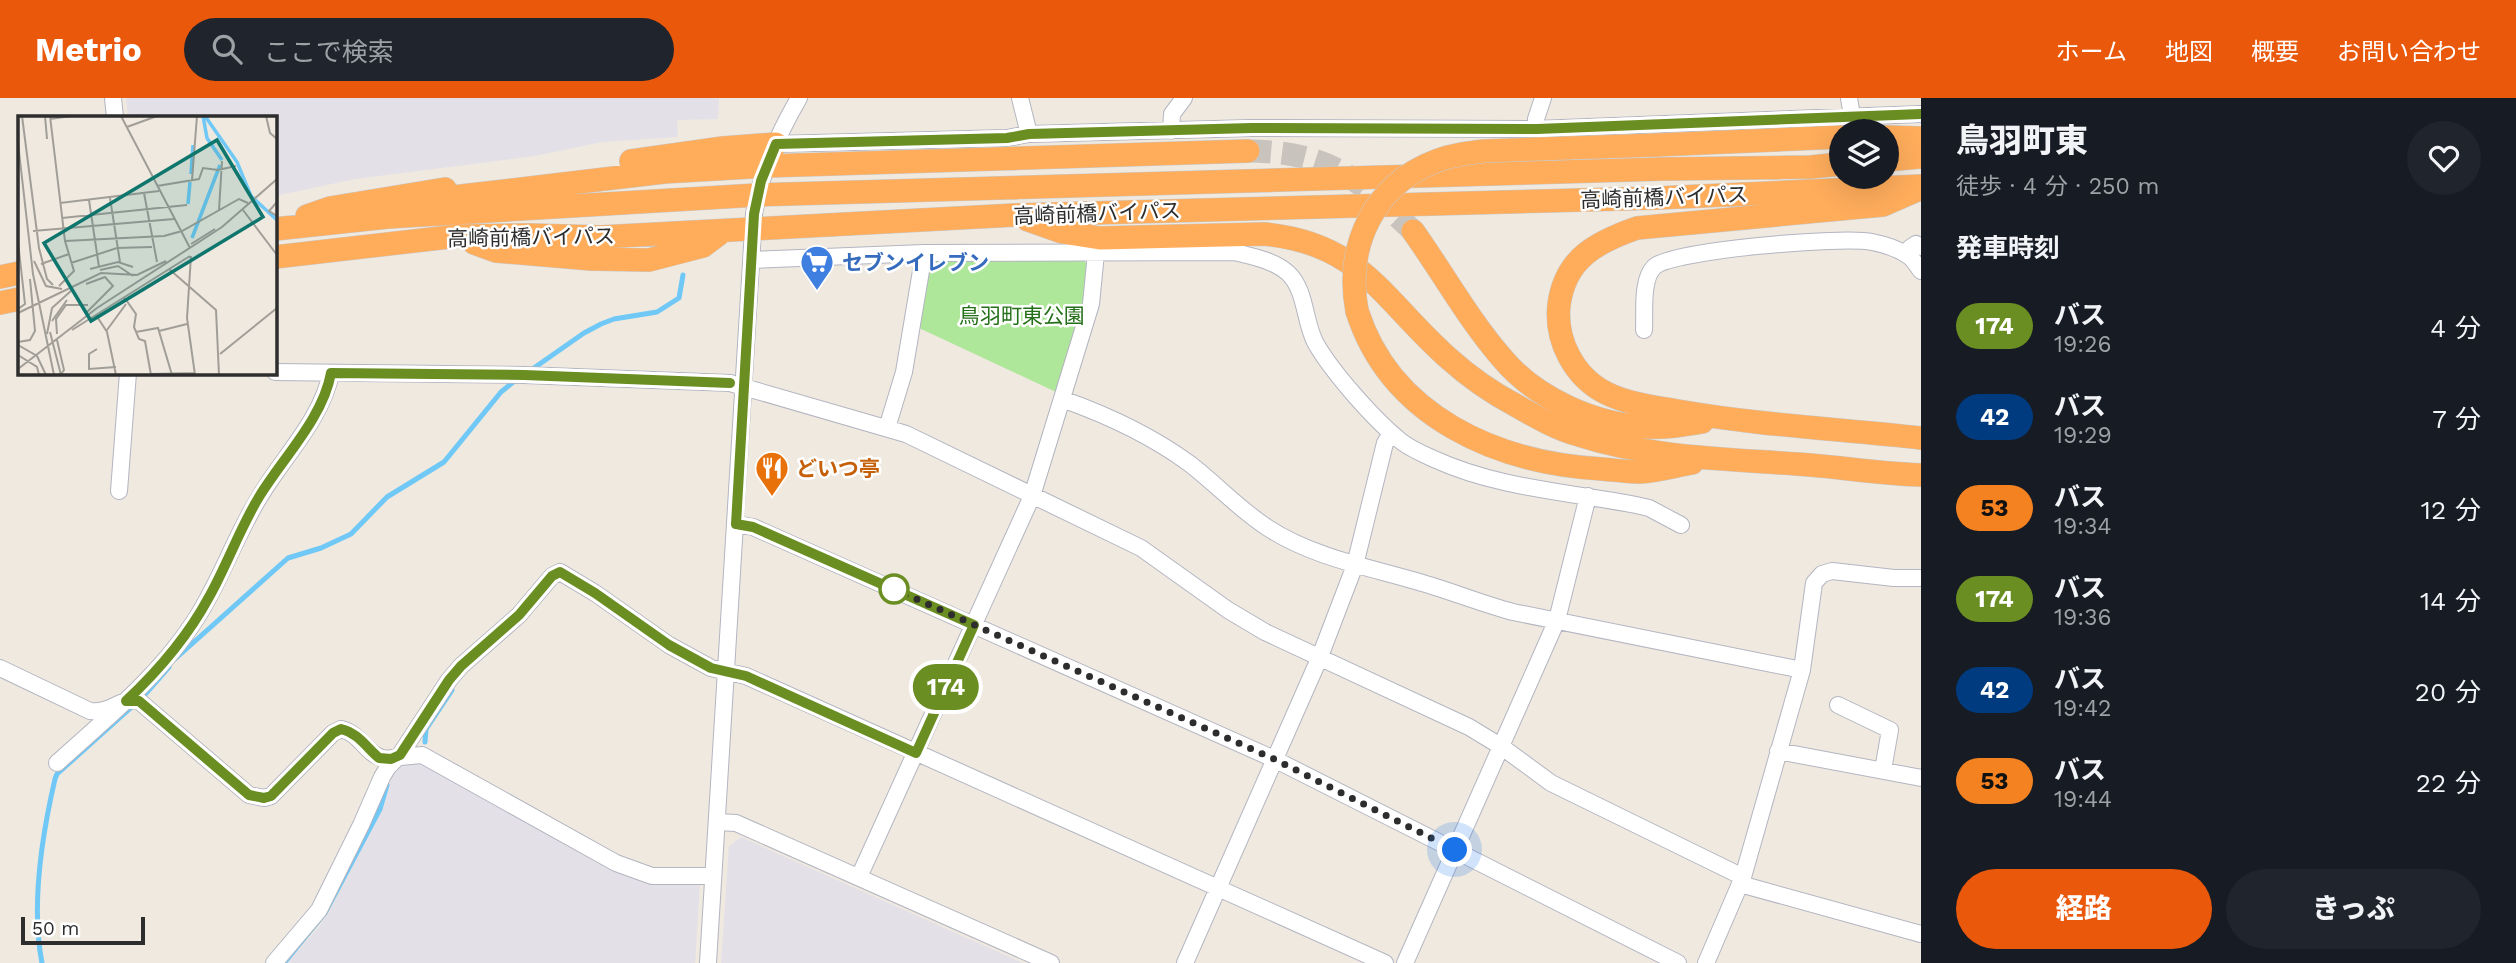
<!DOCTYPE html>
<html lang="ja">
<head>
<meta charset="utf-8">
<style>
	:root { --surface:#171b24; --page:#20242c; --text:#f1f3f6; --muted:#9ea1a6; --accent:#ea580c }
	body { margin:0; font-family:"Work Sans","Noto Sans JP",sans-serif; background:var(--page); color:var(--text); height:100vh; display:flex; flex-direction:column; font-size:26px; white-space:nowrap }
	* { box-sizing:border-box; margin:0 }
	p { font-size:23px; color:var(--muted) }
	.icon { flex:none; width:38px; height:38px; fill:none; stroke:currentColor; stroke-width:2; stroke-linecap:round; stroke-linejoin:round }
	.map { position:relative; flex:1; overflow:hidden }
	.sheet { display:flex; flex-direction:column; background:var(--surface); width:595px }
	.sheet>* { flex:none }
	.badge { padding:0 14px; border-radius:23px; font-size:24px; line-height:46px }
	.fabs { position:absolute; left:1829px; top:21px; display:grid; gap:14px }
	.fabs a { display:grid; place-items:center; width:70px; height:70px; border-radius:50%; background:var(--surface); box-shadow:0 7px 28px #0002; font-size:35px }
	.scale { position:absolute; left:21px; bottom:18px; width:124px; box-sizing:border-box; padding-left:7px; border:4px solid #2d2d2d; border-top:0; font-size:19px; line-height:24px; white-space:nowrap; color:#2d2d2d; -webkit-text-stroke:5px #fff; paint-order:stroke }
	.you { position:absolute; width:35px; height:35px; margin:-18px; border:5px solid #fff; border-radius:50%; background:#1a73e8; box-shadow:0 0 0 10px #1a73e833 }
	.map>.badge { position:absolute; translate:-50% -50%; box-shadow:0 0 0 4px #fff }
	h2 { padding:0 35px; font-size:26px; line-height:63px }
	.round { display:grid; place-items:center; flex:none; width:74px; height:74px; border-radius:37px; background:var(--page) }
	.head { display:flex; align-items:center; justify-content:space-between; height:119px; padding:0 35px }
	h1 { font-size:33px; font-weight:800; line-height:52px }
	.cta { display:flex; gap:14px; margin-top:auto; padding:14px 35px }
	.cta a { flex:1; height:80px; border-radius:42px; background:var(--accent); color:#fff; font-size:28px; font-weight:800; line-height:80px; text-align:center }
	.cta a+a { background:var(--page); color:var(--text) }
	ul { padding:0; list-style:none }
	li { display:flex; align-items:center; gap:21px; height:91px; padding:0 35px }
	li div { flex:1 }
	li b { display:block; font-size:26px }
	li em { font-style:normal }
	li .badge { min-width:77px; font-weight:700; text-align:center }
	header { display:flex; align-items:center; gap:42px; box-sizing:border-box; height:98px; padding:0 35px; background:var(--accent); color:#fff }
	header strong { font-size:33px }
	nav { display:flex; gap:38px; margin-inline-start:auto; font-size:24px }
	.search { width:490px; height:63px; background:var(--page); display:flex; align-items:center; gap:18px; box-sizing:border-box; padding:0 24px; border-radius:38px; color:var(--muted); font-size:26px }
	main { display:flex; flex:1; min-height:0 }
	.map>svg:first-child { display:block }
</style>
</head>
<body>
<header>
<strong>Metrio</strong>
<div class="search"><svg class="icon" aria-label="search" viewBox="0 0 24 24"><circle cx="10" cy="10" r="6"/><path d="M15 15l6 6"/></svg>ここで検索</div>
<nav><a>ホーム</a><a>地図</a><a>概要</a><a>お問い合わせ</a></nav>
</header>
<main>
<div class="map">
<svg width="1921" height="865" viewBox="0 0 1921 865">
	<rect width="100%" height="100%" fill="#efe9e0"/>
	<!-- industrial -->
	<path fill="#e3e0e8" d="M126 0H719L718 21 677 22 678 39 602 44 535 58 355 81 275 98V19H128Z
		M405 663 421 666 440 675 597 765 647 786 700 785 695 865H287L318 830 330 812 382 712 387 690 399 668Z
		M741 739 1023 865H721L729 748Z"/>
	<!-- green -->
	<path fill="#afe79a" d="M938 159 1082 161 1089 168 1087 192 1056 294 919 230 929 165Z"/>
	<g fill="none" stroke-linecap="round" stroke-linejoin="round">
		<!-- stream -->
		<path stroke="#6fc8f5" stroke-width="5" d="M531 272 584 235 601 226 614 221 657 214 679 200 683 177
			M175 561 288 460 321 450 351 436 387 399 444 364 501 294 517 281
			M141 601 169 569
			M425 644 426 631 452 592
			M42 865C31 809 42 737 55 681L57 676 134 607
			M284 865 325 815 380 711 387 687"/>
		<!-- highway-tunnel -->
		<path stroke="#c8c3bc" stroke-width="23" stroke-dasharray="23 11" stroke-linecap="butt" d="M1248 53C1330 54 1356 79 1413 133"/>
		<defs>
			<path id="minor" d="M113 0 115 19
				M1020 0 1029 36
				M1849 0 1852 18
				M1537 31 1536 21 1543 0
				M1171 33 1172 16 1184 0
				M776 46 1007 40 1029 36 1252 30 1537 31 1921 16
				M1909 157 1910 150 1916 146 1921 149
				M752 162 924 155 1235 154C1254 159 1273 162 1288 175 1306 192 1304 222 1315 244 1331 273 1375 323 1402 344 1411 351 1423 356 1434 361 1497 390 1568 394 1636 407L1649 410 1681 427
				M1644 232C1645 215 1641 182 1654 169 1671 152 1844 138 1872 144 1882 146 1898 151 1907 157 1913 160 1917 168 1921 173
				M275 274 524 277 730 285 906 336 1141 450 1228 512 1265 534 1469 629 1502 649 1551 685 1743 779
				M1062 301C1107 317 1152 338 1190 366 1216 386 1240 412 1268 430 1311 458 1363 468 1412 482 1446 491 1479 505 1513 514L1802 572
				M887 330 904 274 924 155
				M119 393 128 275
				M736 426 753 429 1274 661 1678 865
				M0 570 90 613C111 616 121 598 139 603L249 697 264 700 271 698 333 635 341 631C361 636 365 655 382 660 386 662 413 657 422 657L616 765 652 778H713
				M1838 607 1890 632 1883 672
				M1778 653 1921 680
				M57 665C104 622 156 581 192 527 220 486 235 437 262 395 285 357 322 320 331 275
				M718 724 736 725 1051 865
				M859 779 1032 398 1091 206 1096 155
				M1740 786 1921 836
				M274 865 319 812 361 727 382 679 388 669 400 657 449 582 461 568 519 517 552 478 560 474 595 495 669 547 711 570 746 578 1385 865
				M708 865 754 116C761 74 778 36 799 0
				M1185 865 1319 561 1355 467 1385 345 1391 335
				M1405 865 1557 522 1588 398
				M1706 865 1743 779 1802 572 1814 485 1822 476 1832 473 1894 480H1921"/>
			<path id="highway" d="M1886 39 1921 40
				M1656 47 1841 39
				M1886 62 1921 59
				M631 63 723 50 776 46
				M1915 93 1883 107 1637 130C1597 144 1565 160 1559 207 1555 242 1574 279 1606 295 1628 306 1654 309 1678 313 1758 327 1840 331 1921 340
				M425 107 453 99 664 74 766 68 1248 53
				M307 118 330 110 445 91
				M1028 122 1062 134 1100 140 1264 136C1361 145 1383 202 1447 259 1468 278 1492 295 1517 308 1536 319 1557 331 1579 337 1653 361 1733 361 1810 367 1847 370 1884 376 1921 377
				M275 131 388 119 757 97 1663 71 1811 69 1841 66
				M1413 133C1443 175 1468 221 1502 260 1536 301 1596 327 1648 329 1666 330 1684 327 1702 324
				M474 145 496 153 591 161 649 162 703 148 719 136
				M275 159 458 138 528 137 601 139 1015 117 1657 100 1921 88
				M0 179 19 175
				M0 205 19 201
				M1357 213C1391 319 1497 365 1602 371 1614 372 1627 374 1639 374 1657 373 1675 368 1692 365"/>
		</defs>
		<!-- minor casing -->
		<use href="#minor" stroke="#b3b5c1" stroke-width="18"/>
		<!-- highway casing -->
		<use href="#highway" stroke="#c8c8c8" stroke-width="24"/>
		<!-- minor -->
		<use href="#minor" stroke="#fff" stroke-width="16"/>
		<!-- highway -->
		<use href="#highway" stroke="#ffad5b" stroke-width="23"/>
		<defs>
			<path id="highway-bridge" d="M1357 213C1345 149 1373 87 1436 63 1451 57 1467 55 1484 53L1656 47"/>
		</defs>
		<!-- highway-bridge casing -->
		<use href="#highway-bridge" stroke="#c8c8c8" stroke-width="24" stroke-linecap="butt"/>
		<!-- highway-bridge -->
		<use href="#highway-bridge" stroke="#ffad5b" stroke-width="23"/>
	</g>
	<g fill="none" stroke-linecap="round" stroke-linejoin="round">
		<defs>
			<path id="line" d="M730 285 524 277 331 275C323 320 282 361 259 399 240 430 227 467 209 499 188 538 158 573 126 603H139L249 697 264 700 271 698 333 635 341 631C358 635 366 649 379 660L391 661 400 657 449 582 461 568 519 517 552 478 560 474 595 495 669 547 711 570 746 578 916 655 974 527 753 429 736 426 754 116 761 83 776 46 1007 40 1029 36 1252 30 1537 31 1921 16"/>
		</defs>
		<!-- line casing -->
		<use href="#line" stroke="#fff" stroke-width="16"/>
		<!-- line -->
		<use href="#line" stroke="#6b8e23" stroke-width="10"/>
		<!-- walk -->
		<path stroke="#2d2d2d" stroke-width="7" stroke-dasharray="0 12.6" d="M894 491 1274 661 1455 752"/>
	</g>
	<!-- icons -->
	<defs>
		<symbol id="supermarket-pin" viewBox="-11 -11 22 30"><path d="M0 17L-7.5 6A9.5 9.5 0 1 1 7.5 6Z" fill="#3f7fe0" stroke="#fff"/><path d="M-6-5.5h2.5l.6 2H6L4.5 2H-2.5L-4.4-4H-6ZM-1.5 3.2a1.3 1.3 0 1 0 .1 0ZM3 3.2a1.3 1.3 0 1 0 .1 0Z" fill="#fff"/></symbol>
		<symbol id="restaurant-pin" viewBox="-11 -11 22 30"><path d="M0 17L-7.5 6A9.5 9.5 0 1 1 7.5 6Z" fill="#e8710a" stroke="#fff"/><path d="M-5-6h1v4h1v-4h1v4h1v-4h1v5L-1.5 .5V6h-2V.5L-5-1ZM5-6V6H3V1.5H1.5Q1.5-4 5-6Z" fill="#fff"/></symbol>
	</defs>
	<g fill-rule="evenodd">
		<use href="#supermarket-pin" x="798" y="145" width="38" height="52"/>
		<use href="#restaurant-pin" x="753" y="351" width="38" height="52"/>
	</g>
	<!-- markers -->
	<circle fill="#fff" stroke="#6b8e23" stroke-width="3.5" cx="894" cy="491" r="14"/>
	<g text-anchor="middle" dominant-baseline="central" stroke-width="5" stroke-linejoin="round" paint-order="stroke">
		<!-- street labels -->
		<g font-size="21" fill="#2d2d2d" stroke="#fff">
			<text transform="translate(1664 99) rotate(-2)">高崎前橋バイパス</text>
			<text transform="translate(1097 115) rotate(-2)">高崎前橋バイパス</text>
			<text transform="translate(531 139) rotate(-1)">高崎前橋バイパス</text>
		</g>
		<!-- shop labels -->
		<g font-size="21" font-weight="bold" fill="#366cbe" stroke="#fff" text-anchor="start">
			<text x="842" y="164">セブンイレブン</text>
		</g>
		<!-- park labels -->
		<g font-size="21" fill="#247018" stroke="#fff">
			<text x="1022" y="217">鳥羽町東公園</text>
		</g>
		<!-- food labels -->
		<g font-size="21" font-weight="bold" fill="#c56008" stroke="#fff" text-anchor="start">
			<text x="796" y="370">どいつ亭</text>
		</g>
	</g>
	<!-- overview -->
	<g transform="translate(18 18)">
		<rect width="259" height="259" fill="#efe9e0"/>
		<path fill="none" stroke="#6fc8f5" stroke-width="3.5" d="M185 0 189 22 204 44M187 0 219 46 233 80 259 104M173 58 175 29M170 88 172 66M174 122 202 49"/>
		<path fill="none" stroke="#a19e98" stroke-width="2" d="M4 0 21 132 29 163 35 169M27 0 29 23M32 0 47 125 56 155 41 170M103 0 172 132M248 0 252 17 259 23M32 3 53 0M109 11 139 0M0 27 15 158 36 259M174 64 179 0M139 70 181 63 185 52 200 54 218 50M126 77 139 146M92 82 102 146M71 84 81 151M259 86 251 95 259 100M42 87 141 75M201 94 204 45M225 94 259 139M44 102 169 89M15 115 156 103M47 125 146 120 164 115 221 83 230 87M0 126 7 188 0 193M173 128 197 113M173 140 169 202 177 259M16 145 28 170 44 173M53 147 99 132 134 131M23 148 51 138M72 153 100 146 115 151M151 153 198 194 201 259M82 154 100 150 115 160M106 181 118 198 116 211 121 223 127 225 133 259M0 197 83 157 119 159 148 145M68 197 95 170 87 161 68 168M78 199 89 216 98 259M34 205 49 184M54 214 172 140M89 214 108 188M141 215 169 208M32 216 43 259M118 216 140 212 154 259M29 218 34 192 54 174M39 218 38 203 48 189H70M39 224 46 254 43 258M0 226 12 224 17 215 12 163M0 229 19 240 28 259M79 233 71 238V253L98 251M202 238 259 192M0 239 19 251 21 259M0 253 79 192 204 111 259 63M133 258 177 257"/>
		<path fill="#0f766e" fill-opacity="0.15" stroke="#0f766e" stroke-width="3.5" d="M199 24 245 101 73 205 26 127Z"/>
		<rect width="259" height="259" fill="none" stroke="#2d2d2d" stroke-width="3.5"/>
	</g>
</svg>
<div class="fabs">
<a><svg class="icon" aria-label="layers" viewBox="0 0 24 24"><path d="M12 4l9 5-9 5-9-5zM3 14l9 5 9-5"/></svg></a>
</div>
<div class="scale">50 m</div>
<div class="you" style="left:1455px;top:752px"></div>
<b class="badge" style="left:946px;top:589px;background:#6b8e23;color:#fff">174</b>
</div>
<section class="sheet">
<div class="head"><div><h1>鳥羽町東</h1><p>徒歩 · 4 分 · 250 m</p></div><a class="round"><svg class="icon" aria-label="heart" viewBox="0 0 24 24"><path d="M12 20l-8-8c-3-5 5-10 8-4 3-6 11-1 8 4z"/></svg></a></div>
<h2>発車時刻</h2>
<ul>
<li><span class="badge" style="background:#6b8e23;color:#fff">174</span><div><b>バス</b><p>19:26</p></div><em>4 分</em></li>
<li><span class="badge" style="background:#003b80;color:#fff">42</span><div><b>バス</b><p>19:29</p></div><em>7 分</em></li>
<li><span class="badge" style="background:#f58220;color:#111">53</span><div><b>バス</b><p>19:34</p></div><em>12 分</em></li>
<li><span class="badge" style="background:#6b8e23;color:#fff">174</span><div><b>バス</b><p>19:36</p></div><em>14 分</em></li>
<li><span class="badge" style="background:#003b80;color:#fff">42</span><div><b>バス</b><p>19:42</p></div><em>20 分</em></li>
<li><span class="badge" style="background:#f58220;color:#111">53</span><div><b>バス</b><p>19:44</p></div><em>22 分</em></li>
</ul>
<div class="cta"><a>経路</a><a>きっぷ</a></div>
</section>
</main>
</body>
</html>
